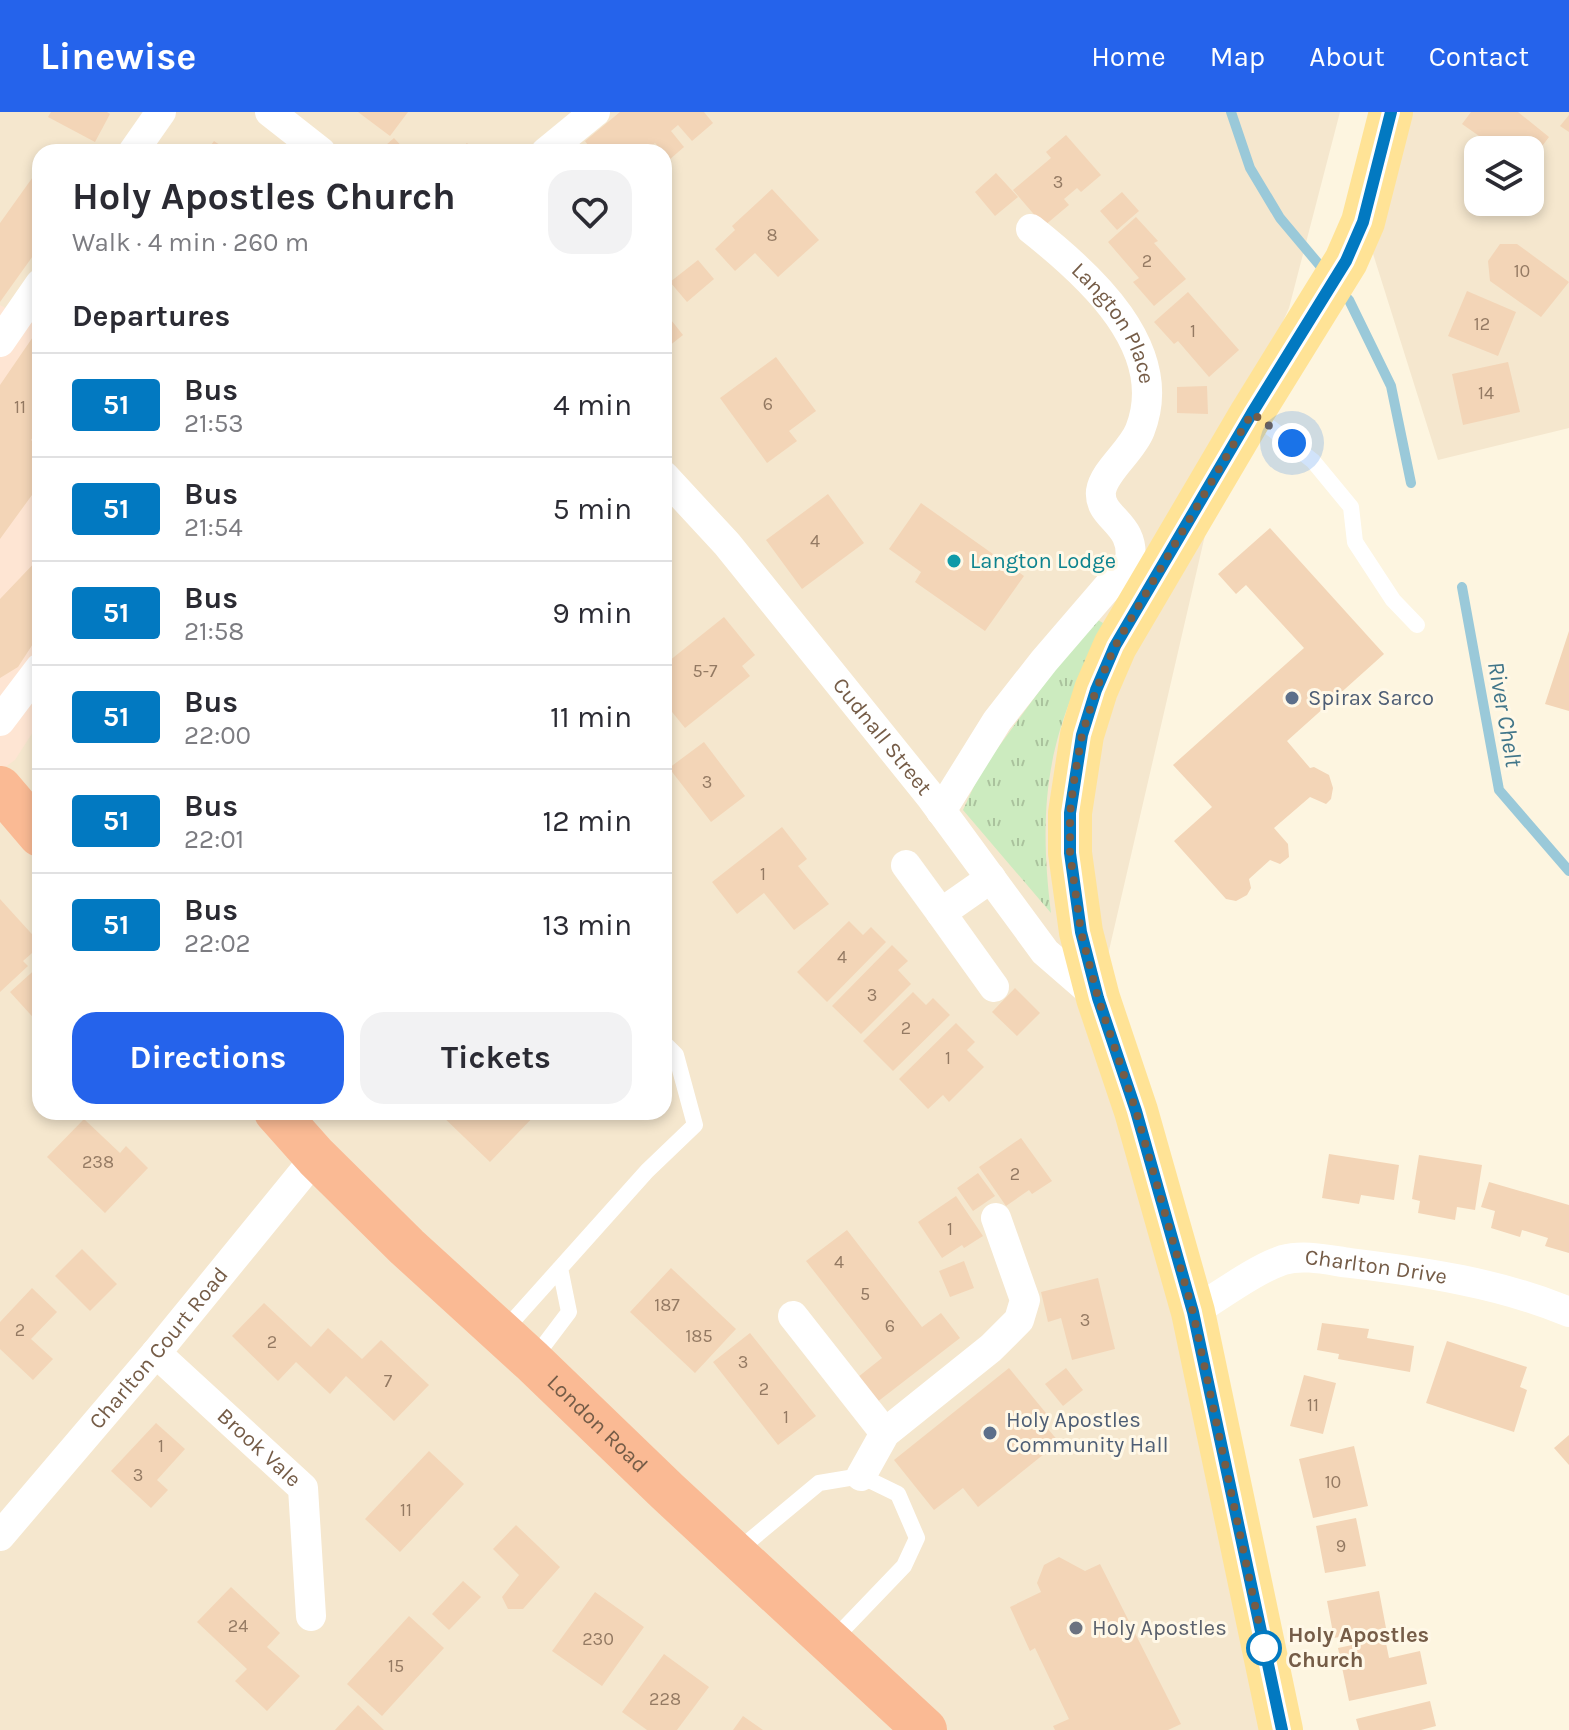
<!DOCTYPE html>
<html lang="en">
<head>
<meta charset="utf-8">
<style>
	:root { --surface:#fff; --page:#f2f2f3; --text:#2b2b33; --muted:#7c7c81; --line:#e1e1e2; --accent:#2563eb }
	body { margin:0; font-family:Karla,sans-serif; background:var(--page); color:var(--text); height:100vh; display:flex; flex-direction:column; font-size:30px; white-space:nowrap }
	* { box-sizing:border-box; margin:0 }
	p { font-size:26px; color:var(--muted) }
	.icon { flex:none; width:44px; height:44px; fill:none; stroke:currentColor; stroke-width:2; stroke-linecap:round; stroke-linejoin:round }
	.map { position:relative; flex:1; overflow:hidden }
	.details { position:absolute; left:32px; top:32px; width:640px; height:976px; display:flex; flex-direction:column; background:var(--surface); border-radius:24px; box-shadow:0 4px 12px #0003 }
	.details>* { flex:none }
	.badge { padding:0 16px; border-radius:6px; font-size:28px; line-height:52px }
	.tools { position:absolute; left:1464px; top:24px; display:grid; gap:16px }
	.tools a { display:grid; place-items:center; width:80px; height:80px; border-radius:16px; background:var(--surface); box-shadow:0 4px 12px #0003; font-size:40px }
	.you { position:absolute; width:40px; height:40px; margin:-20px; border:6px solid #fff; border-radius:50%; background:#1a73e8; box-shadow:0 0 0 12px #1a73e833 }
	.map>.badge { position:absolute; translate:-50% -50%; box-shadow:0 0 0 4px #fff }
	h2 { padding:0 40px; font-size:30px; line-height:72px }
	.round { display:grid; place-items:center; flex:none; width:84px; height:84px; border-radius:24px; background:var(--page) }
	.head { display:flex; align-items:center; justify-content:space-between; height:136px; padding:0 40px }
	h1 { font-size:38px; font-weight:700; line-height:60px }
	.button { display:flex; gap:16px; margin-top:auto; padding:16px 40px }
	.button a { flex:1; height:92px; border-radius:24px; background:var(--accent); color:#fff; font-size:32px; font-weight:700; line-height:92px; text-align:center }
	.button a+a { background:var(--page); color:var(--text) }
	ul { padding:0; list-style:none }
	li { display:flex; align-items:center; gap:24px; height:104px; padding:0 40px; border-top:2px solid var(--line) }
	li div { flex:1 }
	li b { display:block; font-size:30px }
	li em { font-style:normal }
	li .badge { min-width:88px; font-weight:700; text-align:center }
	header { display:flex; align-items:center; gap:48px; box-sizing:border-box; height:112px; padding:0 40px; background:var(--accent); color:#fff }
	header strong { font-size:38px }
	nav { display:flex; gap:44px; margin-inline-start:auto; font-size:28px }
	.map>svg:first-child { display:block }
</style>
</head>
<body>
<header>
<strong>Linewise</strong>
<nav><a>Home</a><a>Map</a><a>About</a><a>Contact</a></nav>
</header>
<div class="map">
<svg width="1569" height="1618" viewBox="0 0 1569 1618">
	<defs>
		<pattern id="grass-tufts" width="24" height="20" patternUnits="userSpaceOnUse" patternTransform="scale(2)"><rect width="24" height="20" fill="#ccebbf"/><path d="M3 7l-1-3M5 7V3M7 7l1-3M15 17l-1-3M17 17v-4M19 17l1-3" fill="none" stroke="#aac29d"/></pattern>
	</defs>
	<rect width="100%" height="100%" fill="#fdf5e0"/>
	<!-- residential -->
	<path fill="#f5e7ce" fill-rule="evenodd" d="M0 0H1340L1289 196 1224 341 1098 886 1281 1618H0V609L40 556V1000H664V40H40V214L20 200 0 230Z
		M1391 0H1569V316L1438 348 1363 110ZM1478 38H1530V90H1478Z"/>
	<!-- commercial -->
	<path fill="#fee5d3" d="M0 193 40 215V609L15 648 0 659Z"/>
	<!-- grass -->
	<path fill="url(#grass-tufts)" d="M1093 505 1108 514C1048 613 1037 688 1051 801L963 698 981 659Z"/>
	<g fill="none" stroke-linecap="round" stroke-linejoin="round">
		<!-- stream -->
		<path stroke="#9ac9d9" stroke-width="10" d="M1231 0 1250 56 1280 106 1327 162
			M1339 177 1349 188 1391 274 1411 371
			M1462 475 1499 678 1569 759"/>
	</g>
	<!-- building -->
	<path fill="#f3d5b7" d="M51 0H107L110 2 95 30 48 5Z
		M358 0H408L390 24Z
		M620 0H704L713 11 692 29 678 13 671 19 684 35 669 48 655 31 645 40H593L585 29Z
		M1471 0H1518L1549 25 1530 50V38H1499L1462 12Z
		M1569 3V20L1560 14Z
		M1066 23 1101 63 1081 80 1077 76 1064 87 1069 93 1044 114 1013 78 1051 46 1046 40Z
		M394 26 407 40H378Z
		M214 29 230 40H206Z
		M467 31 475 40H457Z
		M40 55V134L0 190V111Z
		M996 61 1018 85 995 104 975 80Z
		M772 77 819 128 778 165 755 141 735 159 715 137 735 118 732 114Z
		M1122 80 1139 99 1117 118 1100 99Z
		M1136 105 1158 129 1154 131 1186 167 1154 194 1133 170 1139 166 1108 130Z
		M1500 132H1517L1569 170 1541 205 1490 169 1488 149Z
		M698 148 714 167 687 190 670 170Z
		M1467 179 1516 200 1498 244 1448 224Z
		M1188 180 1239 238 1209 265 1178 229 1174 232 1154 210Z
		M664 199 683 223 664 238Z
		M37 219 40 222V316L31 328 40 336V372L0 427V273Z
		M776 245 816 299 789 319 797 329 767 351 720 286Z
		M1508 250 1520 300 1463 313 1452 262Z
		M1207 274 1208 302 1177 301V275Z
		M828 382 864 431 802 477 766 428Z
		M921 391 1024 464 985 519 915 470 921 460 889 437Z
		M1270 416 1384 542 1287 629 1310 656 1314 655 1329 663 1333 676 1331 687 1326 692 1310 685 1274 716 1288 732 1289 745 1280 752 1270 748 1249 767 1251 776 1247 783 1236 789 1226 787 1174 729 1212 695 1173 653 1304 536 1246 473 1236 482 1218 462Z
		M40 445V521L18 555 0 566V487Z
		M724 505 755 543 742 554 750 564 685 616 664 590V581L670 576 664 568V553Z
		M1569 519V599L1545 592Z
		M704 630 745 684 711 710 669 656Z
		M782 715 807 747 798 754 829 792 794 818 764 781 737 802 712 770Z
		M0 787 40 831V834L23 849 28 854 0 880Z
		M849 809 863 823 871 815 886 830 827 890 797 860Z
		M892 833 908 849 898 858 911 872 861 922 832 894Z
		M40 853V913L10 880Z
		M1015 876 1040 901 1017 924 992 900Z
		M913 880 926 893 933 886 950 903 893 959 863 929Z
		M956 911 975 930 967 938 984 955 949 990 943 983 928 997 899 967Z
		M438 1000H538L490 1050Z
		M84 1007 120 1041 126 1034 148 1056 105 1101 47 1045Z
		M1021 1026 1052 1069 1032 1082 1029 1078 1006 1094 979 1055Z
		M1329 1042 1399 1053 1394 1088 1361 1083 1359 1092 1322 1086Z
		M1419 1043 1482 1053 1475 1098 1457 1095 1455 1108 1418 1101 1420 1089 1412 1087Z
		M978 1061 995 1084 973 1099 957 1076Z
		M1489 1070 1569 1093V1141L1545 1134 1548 1126 1522 1118 1520 1125 1491 1116 1495 1099 1481 1095Z
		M956 1084 983 1124 964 1136 962 1133 942 1146 918 1110Z
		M847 1118 922 1215 941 1201 960 1226 872 1294 853 1269 882 1246 806 1149Z
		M82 1137 117 1172 90 1199 55 1164Z
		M964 1149 974 1176 950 1185 939 1159Z
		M671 1156 736 1217 695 1261 630 1200Z
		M1098 1166 1115 1237 1072 1248 1061 1206 1048 1210 1041 1180Z
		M32 1176 57 1200 31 1227 53 1247 33 1268 0 1237V1210Z
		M264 1191 311 1235 328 1216 362 1247 381 1228 429 1273 394 1309 346 1264 330 1282 296 1250 278 1269 232 1224Z
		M1322 1211 1369 1217 1367 1226 1414 1234 1410 1260 1338 1247 1339 1242 1317 1238Z
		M750 1221 816 1304 778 1333 713 1250Z
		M1447 1229 1527 1255 1520 1275 1527 1278 1514 1320 1426 1291Z
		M1009 1256 1050 1306 1043 1311 1059 1330 978 1395 963 1376 934 1398 894 1348Z
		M1066 1256 1083 1278 1063 1294 1045 1272Z
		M1304 1263 1336 1271 1323 1322 1290 1314Z
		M156 1311 185 1337 157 1368 168 1378 151 1396 111 1359Z
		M1569 1323V1353L1554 1336Z
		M1354 1334 1368 1394 1313 1406 1299 1347Z
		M429 1339 464 1372 400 1440 365 1407Z
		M1356 1406 1366 1454 1325 1461 1316 1414Z
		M516 1413 560 1455 523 1497H508L502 1485 519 1463 493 1437Z
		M1059 1445 1085 1459 1100 1452 1181 1612 1168 1618H1055L1053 1614 1069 1607 1035 1536 1030 1539 1010 1495 1041 1480 1037 1471 1044 1453Z
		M463 1469 481 1485 449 1518 432 1502Z
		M231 1475 280 1521 267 1535 300 1564 267 1599 235 1569 247 1557 197 1510Z
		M1379 1479 1386 1516 1334 1526 1327 1489Z
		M595 1480 644 1515 602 1574 552 1539Z
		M409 1504 444 1536 382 1604 347 1572Z
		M1385 1526 1389 1546 1420 1539 1427 1572 1349 1589 1338 1536Z
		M664 1542 709 1575 677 1618H647L622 1600Z
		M1430 1589 1436 1614 1421 1618H1359L1356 1607Z
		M358 1593 384 1618H335Z
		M743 1604 763 1618H733Z"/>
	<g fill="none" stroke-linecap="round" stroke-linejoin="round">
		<!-- lane -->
		<path stroke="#fff" stroke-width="16" d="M1253 302 1313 349 1351 395 1355 430 1393 488 1417 513
			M502 1221 647 1059 695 1013 676 943 664 931
			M532 1249 569 1200 560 1156
			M736 1440 819 1371 861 1364 898 1382 917 1426 904 1454 833 1528"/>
		<!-- street -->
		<g stroke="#fff" stroke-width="30">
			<path d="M270 0 321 40"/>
			<path d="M133 40 161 0"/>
			<path d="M546 40 595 0"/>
			<path id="s1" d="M1031 117C1088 162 1172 236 1140 318 1132 339 1104 359 1101 379 1098 407 1136 410 1130 449L1158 460"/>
			<path d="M0 230 40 172"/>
			<path id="s2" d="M664 364 727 432 931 685 1045 840 1098 886"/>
			<path d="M0 609 40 556"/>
			<path d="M941 699 997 609 1044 549 1130 449"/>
			<path d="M906 753 941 801"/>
			<path d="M991 766 941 801 994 875"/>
			<path id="s3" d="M1193 1200C1220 1184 1254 1158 1283 1148 1304 1142 1328 1148 1350 1151 1424 1160 1500 1171 1569 1200"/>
			<path d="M793 1204 885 1321"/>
			<path id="s4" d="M156 1241 303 1376 311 1504"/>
			<path d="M861 1364 885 1321 991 1236 1019 1208 1025 1188 996 1106"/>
			<path id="s5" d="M0 1424 156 1241 316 1045"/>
		</g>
		<!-- primary -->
		<path stroke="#ffe396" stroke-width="44" d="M1281 1618 1193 1200 1136 999 1098 886 1081 820 1070 741V701L1082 623 1096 578 1115 534 1252 301 1346 149 1363 110 1391 0"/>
		<!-- highway -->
		<g stroke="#faba94" stroke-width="44">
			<path d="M0 676 40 723"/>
			<path id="s6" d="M276 1000 316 1045 407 1135 532 1249 668 1380 925 1618"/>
		</g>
	</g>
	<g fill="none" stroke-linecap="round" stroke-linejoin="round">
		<defs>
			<path id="line" d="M1282 1618 1193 1200 1136 999 1098 886 1081 820 1070 741V701L1082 623 1096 578 1115 534 1252 301 1346 149 1363 110 1391 0"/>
		</defs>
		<!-- line casing -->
		<use href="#line" stroke="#fff" stroke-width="18"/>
		<!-- line -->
		<use href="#line" stroke="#0279c1" stroke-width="12"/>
		<!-- walk -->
		<path stroke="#755c47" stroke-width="8" stroke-dasharray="0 14.4" d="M1264 1536 1193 1200 1136 999 1098 886 1081 820 1070 741V701L1075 662 1082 623 1096 578 1115 534 1252 301 1292 331"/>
	</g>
	<!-- markers -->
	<circle fill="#0f9aa8" stroke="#fff8e7" stroke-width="3" cx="954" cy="449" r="8"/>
	<g fill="#5c6f8a" stroke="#fff8e7" stroke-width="3">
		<circle cx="1292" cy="586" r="8"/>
		<circle cx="990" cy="1321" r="8"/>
	</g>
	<circle fill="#6b7280" stroke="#fff8e7" stroke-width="3" cx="1076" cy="1516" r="8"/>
	<circle fill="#fff" stroke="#0279c1" stroke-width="4" cx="1264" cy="1536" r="16"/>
	<g text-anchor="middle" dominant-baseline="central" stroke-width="6" stroke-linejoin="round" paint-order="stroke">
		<!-- number labels -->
		<g font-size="18" fill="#947a63">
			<text x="1058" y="70">3</text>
			<text x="772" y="123">8</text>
			<text x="1147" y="149">2</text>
			<text x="1522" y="159">10</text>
			<text x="1482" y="212">12</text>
			<text x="1193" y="219">1</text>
			<text x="1486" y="281">14</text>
			<text x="768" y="292">6</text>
			<text x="20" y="295">11</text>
			<text x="815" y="429">4</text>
			<text x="705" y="559">5-7</text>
			<text x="707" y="670">3</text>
			<text x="763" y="762">1</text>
			<text x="842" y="845">4</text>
			<text x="872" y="883">3</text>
			<text x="906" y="916">2</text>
			<text x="948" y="946">1</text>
			<text x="98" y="1050">238</text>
			<text x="1015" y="1062">2</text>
			<text x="950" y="1117">1</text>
			<text x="839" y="1150">4</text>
			<text x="865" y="1182">5</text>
			<text x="667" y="1193">187</text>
			<text x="1085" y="1208">3</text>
			<text x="890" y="1214">6</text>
			<text x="20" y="1218">2</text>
			<text x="699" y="1224">185</text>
			<text x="272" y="1230">2</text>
			<text x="743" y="1250">3</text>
			<text x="388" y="1269">7</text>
			<text x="764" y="1277">2</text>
			<text x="1313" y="1293">11</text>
			<text x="786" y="1305">1</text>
			<text x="161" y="1334">1</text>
			<text x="138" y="1363">3</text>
			<text x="1333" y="1370">10</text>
			<text x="406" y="1398">11</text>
			<text x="1341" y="1434">9</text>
			<text x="238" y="1514">24</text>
			<text x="598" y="1527">230</text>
			<text x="396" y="1554">15</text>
			<text x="665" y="1587">228</text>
		</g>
		<!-- street labels -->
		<g font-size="22" fill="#755c47" stroke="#fff8e7">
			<text stroke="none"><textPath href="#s1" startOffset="128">Langton Place</textPath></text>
			<text stroke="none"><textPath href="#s2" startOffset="340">Cudnall Street</textPath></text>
			<text stroke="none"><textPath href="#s3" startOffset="198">Charlton Drive</textPath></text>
			<text stroke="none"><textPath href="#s5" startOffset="246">Charlton Court Road</textPath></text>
			<text stroke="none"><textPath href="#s6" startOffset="448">London Road</textPath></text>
			<text stroke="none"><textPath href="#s4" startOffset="140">Brook Vale</textPath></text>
		</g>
		<!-- culture labels -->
		<g font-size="22" fill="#0d838f" stroke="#fff8e7" text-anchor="start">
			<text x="970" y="449">Langton Lodge</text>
		</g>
		<!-- service labels -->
		<g font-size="22" fill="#4e5e75" stroke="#fff8e7" text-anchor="start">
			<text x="1308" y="586">Spirax Sarco</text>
			<text x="1006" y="1308">Holy Apostles<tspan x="1006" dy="25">Community Hall</tspan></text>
		</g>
		<!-- worship labels -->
		<g font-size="22" fill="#5b616d" stroke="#fff8e7" text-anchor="start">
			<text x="1092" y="1516">Holy Apostles</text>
		</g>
		<!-- stop labels -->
		<g font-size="22" font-weight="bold" fill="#755c47" stroke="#fff8e7" text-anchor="start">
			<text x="1288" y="1523">Holy Apostles<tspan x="1288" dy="25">Church</tspan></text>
		</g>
		<!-- water labels -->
		<g font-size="24" font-style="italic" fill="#407589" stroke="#fff8e7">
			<text transform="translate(1505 602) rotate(80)">River Chelt</text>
		</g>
	</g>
</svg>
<div class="tools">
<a><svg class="icon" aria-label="layers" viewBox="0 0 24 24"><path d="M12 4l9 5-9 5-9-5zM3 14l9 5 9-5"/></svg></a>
</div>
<div class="you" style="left:1292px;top:331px"></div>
<section class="details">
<div class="head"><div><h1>Holy Apostles Church</h1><p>Walk · 4 min · 260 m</p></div><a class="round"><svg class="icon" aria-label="heart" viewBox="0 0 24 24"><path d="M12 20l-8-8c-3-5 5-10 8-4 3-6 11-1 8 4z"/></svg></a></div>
<h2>Departures</h2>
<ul>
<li><span class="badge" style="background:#0279c1;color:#fff">51</span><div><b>Bus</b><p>21:53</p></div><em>4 min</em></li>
<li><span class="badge" style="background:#0279c1;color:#fff">51</span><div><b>Bus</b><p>21:54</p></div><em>5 min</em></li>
<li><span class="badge" style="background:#0279c1;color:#fff">51</span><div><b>Bus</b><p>21:58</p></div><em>9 min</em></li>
<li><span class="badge" style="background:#0279c1;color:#fff">51</span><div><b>Bus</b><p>22:00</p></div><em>11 min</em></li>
<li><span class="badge" style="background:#0279c1;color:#fff">51</span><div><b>Bus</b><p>22:01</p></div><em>12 min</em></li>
<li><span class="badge" style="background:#0279c1;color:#fff">51</span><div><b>Bus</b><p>22:02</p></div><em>13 min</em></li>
</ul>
<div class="button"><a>Directions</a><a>Tickets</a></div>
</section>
</div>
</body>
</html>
